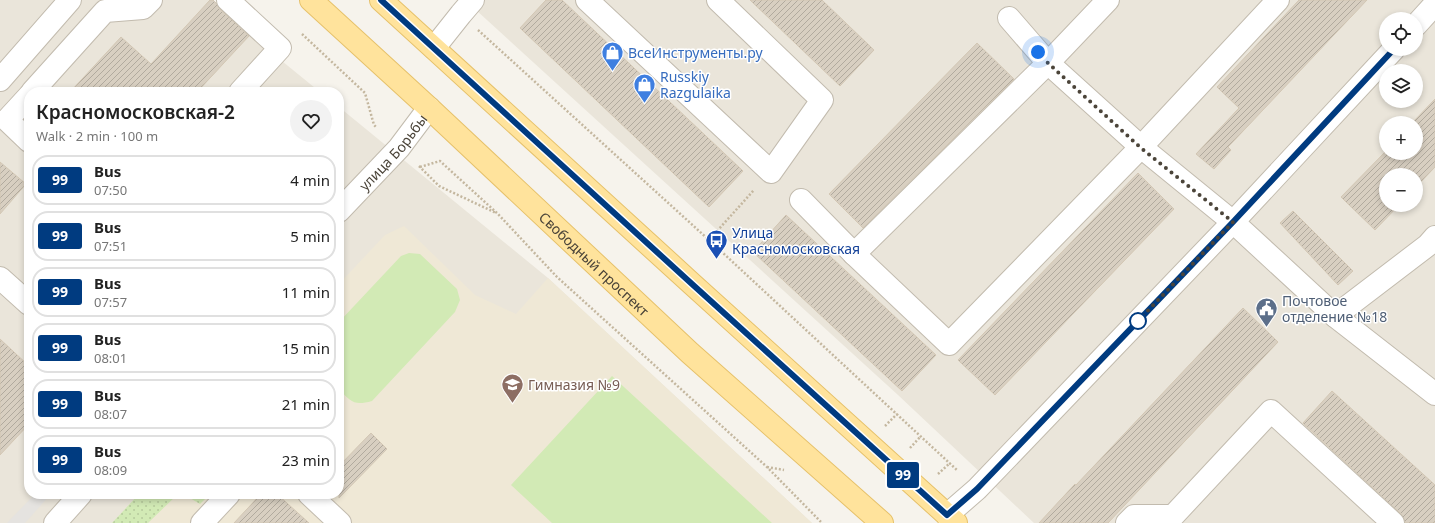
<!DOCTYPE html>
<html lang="en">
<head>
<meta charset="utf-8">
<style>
	:root { --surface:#fff; --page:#f2f2f2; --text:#222; --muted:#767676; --line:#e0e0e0 }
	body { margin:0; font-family:"Noto Sans",sans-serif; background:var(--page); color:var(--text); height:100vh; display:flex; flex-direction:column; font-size:15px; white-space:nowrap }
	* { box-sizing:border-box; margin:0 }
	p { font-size:13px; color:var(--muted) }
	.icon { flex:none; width:22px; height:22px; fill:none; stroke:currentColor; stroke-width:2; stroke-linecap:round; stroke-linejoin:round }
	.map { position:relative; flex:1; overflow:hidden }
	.details { position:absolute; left:24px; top:87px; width:320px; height:412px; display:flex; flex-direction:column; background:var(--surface); border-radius:16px; box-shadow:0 2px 6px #0003 }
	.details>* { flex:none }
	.badge { padding:0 8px; border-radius:3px; font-size:14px; line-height:26px }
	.buttons { position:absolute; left:1379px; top:12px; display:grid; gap:8px }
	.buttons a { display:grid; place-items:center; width:44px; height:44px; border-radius:50%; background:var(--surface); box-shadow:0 2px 6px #0003; font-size:20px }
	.you { position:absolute; width:20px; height:20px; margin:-10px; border:3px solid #fff; border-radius:50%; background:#1a73e8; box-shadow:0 0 0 6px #1a73e833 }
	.map>.badge { position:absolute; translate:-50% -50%; box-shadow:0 0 0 2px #fff }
	.round { display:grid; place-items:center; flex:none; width:42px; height:42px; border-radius:21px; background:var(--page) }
	.headline { display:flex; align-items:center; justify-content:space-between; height:68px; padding:0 12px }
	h1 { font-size:19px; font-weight:600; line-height:30px }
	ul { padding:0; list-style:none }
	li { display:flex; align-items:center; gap:12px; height:50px; margin:0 8px 6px; padding:0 4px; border:2px solid var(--line); border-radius:16px }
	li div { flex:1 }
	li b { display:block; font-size:15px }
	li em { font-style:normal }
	li .badge { min-width:44px; font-weight:700; text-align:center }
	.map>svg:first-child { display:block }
</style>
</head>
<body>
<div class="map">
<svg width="1435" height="523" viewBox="0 0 1435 523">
	<defs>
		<pattern id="grass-dots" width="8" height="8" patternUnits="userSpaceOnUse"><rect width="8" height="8" fill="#d2eab5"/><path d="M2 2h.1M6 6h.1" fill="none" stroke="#b6ca9c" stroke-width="1.8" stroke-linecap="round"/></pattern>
		<pattern id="building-hatch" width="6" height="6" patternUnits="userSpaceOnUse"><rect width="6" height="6" fill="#d8cfc1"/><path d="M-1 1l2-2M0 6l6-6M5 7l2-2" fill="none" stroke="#b1aa9e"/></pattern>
	</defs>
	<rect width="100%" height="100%" fill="#f6f3ec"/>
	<!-- residential -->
	<path fill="#eae5da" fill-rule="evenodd" d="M0 0H213L250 35 320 92H29V494H339V107L548 278 812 523H0Z
		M465 0H1435V523H1034L898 395ZM1386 19H1416V49H1386ZM1386 71H1416V101H1386ZM1386 123H1416V153H1386ZM1386 175H1416V205H1386Z"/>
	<!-- education -->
	<path fill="#efe8d6" d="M404 226 475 295 516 314 548 278 812 523H112L139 494H339V284L385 235Z"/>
	<!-- grass -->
	<path fill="url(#grass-dots)" d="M139 494H178L148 523H112Z
		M183 494H210L200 504Z"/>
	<!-- pitch -->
	<path fill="#d2eab5" d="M409 253 420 254 457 289 460 300 455 312 372 401C354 406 351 402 339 389V322L401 256Z
		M612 376 772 523H552L511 485Z"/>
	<!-- parking -->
	<path fill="#e5e3e0" d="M35 494H51L25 523H7Z"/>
	<!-- building -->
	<path fill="url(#building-hatch)" stroke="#d3c7b4" d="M210 0H213L216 3 220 9 249 36 197 92H70L121 37 151 64Z
		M546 0H562L743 171 709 207 520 28Z
		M750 0H822L874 50 840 86Z
		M1299 0H1367L1228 147 1231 150 1214 169 1196 154 1239 108 1217 87Z
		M977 43 1014 79 863 228 829 194Z
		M1435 99V167L1416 187V175H1386V205H1399L1375 230 1341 197 1386 151V153H1416V123H1412Z
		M0 162 26 184 0 214Z
		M1138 173 1174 209 995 395 958 360Z
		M1293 211 1353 271 1338 285 1280 223Z
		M786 215 936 355 902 391 753 252Z
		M1243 308 1278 342 1108 523H1039L1075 484 1076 485Z
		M0 339 29 366V424L0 455Z
		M1332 391 1435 485V523H1406L1401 514 1303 423Z
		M371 433 387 449 339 498V466Z
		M261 494H277L309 523H234Z"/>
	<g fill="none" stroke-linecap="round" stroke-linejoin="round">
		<defs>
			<g id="minor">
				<path d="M228 0 280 48 240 92"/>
				<path d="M587 0 771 172 822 100 718 0"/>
				<path d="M1009 18 1048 63 1141 147 1233 222 1335 316 1435 394"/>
				<path d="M1416 25 1435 4"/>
				<path d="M434 48 461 14 473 0"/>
				<path d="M0 80 70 0"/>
				<path d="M32 92 105 11 143 8 151 0"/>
				<path d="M29 96 7 120 29 141"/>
				<path d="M801 200 854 254 949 344 1141 147 1278 0"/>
				<path id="s1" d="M339 211 399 148 429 108"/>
				<path d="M854 254 1048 63 1108 0"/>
				<path d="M0 278 29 304"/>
				<path d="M1335 316 1428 245 1435 237"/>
				<path d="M309 494 340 523"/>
				<path d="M947 515 977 489 1233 222 1394 49"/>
				<path d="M55 523 81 494"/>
				<path d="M202 523 229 494"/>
				<path d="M1127 523 1134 516H1173L1271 411 1393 523"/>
			</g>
			<g id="major">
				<path id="s2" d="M311 0 429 108 690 353 882 523"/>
				<path d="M381 0 692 284 956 523"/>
			</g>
		</defs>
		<!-- minor casing -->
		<use href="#minor" stroke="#c2bbae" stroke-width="24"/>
		<!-- major casing -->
		<use href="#major" stroke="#e6c16a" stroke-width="24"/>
		<!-- path -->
		<path stroke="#c4b79f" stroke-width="2.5" stroke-dasharray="2 2" stroke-linecap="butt" d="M478 30 709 240 958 471
			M302 34 365 93 374 125 377 128
			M419 166 439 186 496 213
			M420 167 440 161 498 214 557 277 767 467 822 523
			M709 240 754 190
			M885 426 897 414
			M910 448 921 436
			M767 467 784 470
			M938 474 950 463"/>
		<!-- minor -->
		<use href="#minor" stroke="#fff" stroke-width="22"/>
		<!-- major -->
		<use href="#major" stroke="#ffe39c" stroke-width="22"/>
	</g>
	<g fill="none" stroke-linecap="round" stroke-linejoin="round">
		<defs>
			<path id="line" d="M381 0 692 284 947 515 977 489 1233 222 1394 49"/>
		</defs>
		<!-- line casing -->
		<use href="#line" stroke="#fff" stroke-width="9"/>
		<!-- line -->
		<use href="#line" stroke="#003b80" stroke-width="6"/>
		<!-- walk -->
		<path stroke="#4b4439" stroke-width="4" stroke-dasharray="0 7.2" d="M1038 52 1048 63 1141 148 1233 222 1137 322 1138 321"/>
	</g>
	<!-- icons -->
	<defs>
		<symbol id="shop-pin" viewBox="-11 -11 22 30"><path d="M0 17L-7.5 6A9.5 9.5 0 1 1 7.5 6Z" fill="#3f7fe0" stroke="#fff"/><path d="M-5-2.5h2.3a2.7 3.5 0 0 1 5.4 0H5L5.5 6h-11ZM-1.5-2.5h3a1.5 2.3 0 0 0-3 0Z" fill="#fff"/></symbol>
		<symbol id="bus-pin" viewBox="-11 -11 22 30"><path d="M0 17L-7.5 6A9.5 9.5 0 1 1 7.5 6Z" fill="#1a4fb4" stroke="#fff"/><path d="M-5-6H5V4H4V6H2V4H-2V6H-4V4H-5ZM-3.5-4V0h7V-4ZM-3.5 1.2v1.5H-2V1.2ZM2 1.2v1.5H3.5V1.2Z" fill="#fff"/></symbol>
		<symbol id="civic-pin" viewBox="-11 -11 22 30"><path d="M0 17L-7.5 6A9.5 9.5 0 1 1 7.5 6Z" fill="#5c6f8a" stroke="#fff"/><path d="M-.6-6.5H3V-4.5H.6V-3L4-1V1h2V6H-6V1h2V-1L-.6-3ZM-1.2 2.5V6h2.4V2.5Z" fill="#fff"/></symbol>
		<symbol id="school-pin" viewBox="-11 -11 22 30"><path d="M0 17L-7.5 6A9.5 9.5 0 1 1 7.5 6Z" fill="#8d6e63" stroke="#fff"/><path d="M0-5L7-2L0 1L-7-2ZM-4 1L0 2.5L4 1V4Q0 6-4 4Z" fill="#fff"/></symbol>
	</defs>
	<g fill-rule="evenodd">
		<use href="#shop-pin" x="600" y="40" width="25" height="34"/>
		<use href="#shop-pin" x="632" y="72" width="25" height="34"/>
		<use href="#bus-pin" x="704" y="228" width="25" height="34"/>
		<use href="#civic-pin" x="1254" y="296" width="25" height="34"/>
		<use href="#school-pin" x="500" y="372" width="25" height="34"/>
	</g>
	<!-- markers -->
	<circle fill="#fff" stroke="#003b80" stroke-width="2" cx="1138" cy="321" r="8"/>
	<g text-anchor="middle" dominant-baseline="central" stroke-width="3" stroke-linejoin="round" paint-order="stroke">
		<!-- shop labels -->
		<g font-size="14" fill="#366cbe" stroke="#fff" text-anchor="start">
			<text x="628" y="52">ВсеИнструменты.ру</text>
			<text x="660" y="76">Russkiy<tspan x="660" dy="16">Razgulaika</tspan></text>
		</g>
		<!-- street labels -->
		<g font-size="14" fill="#4b4439" stroke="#fff">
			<text stroke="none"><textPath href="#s1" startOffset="80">улица Борьбы</textPath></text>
			<text stroke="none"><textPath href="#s2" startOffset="387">Свободный проспект</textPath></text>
		</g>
		<!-- transit labels -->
		<g font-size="14" fill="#164399" stroke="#fff" text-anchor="start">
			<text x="732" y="232">Улица<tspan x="732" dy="16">Красномосковская</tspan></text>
		</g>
		<!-- service labels -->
		<g font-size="14" fill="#4e5e75" stroke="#fff" text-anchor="start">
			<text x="1282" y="300">Почтовое<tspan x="1282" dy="16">отделение №18</tspan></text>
		</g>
		<!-- education labels -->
		<g font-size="14" fill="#785e54" stroke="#fff" text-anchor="start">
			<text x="528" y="384">Гимназия №9</text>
		</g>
	</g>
</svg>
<div class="buttons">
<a><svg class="icon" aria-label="locate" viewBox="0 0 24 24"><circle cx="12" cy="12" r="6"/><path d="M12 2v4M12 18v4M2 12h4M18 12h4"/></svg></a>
<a><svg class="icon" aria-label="layers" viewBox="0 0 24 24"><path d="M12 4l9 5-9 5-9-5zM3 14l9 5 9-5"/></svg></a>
<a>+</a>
<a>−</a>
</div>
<div class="you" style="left:1038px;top:52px"></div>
<b class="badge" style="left:903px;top:475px;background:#003b80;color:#fff">99</b>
<section class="details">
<div class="headline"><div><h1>Красномосковская-2</h1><p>Walk · 2 min · 100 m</p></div><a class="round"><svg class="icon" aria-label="heart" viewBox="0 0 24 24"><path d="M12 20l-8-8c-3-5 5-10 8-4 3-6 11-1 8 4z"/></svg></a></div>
<ul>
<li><span class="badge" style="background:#003b80;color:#fff">99</span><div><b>Bus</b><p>07:50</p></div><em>4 min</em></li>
<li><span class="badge" style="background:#003b80;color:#fff">99</span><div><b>Bus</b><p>07:51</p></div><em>5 min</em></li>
<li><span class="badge" style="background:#003b80;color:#fff">99</span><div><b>Bus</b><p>07:57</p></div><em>11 min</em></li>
<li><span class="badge" style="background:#003b80;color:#fff">99</span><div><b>Bus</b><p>08:01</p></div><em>15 min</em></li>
<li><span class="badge" style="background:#003b80;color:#fff">99</span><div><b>Bus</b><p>08:07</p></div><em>21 min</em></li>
<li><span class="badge" style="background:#003b80;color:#fff">99</span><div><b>Bus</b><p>08:09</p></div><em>23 min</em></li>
</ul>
</section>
</div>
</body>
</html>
